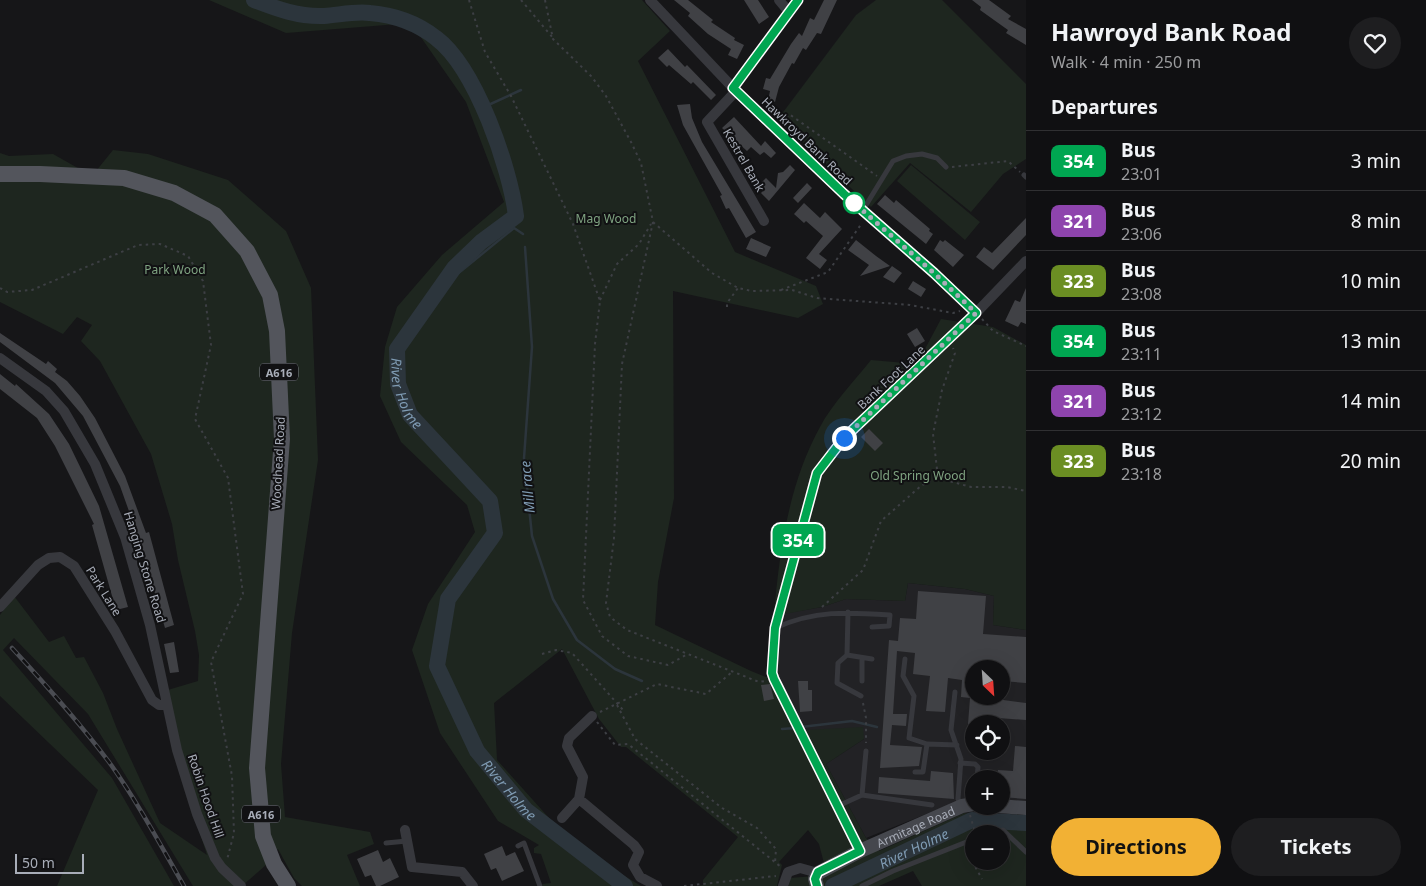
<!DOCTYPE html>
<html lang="en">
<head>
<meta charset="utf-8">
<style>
	:root { --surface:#101012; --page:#1e1e20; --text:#f1f3f6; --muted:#9c9d9f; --line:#303032; --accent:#f2b134 }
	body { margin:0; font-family:"Noto Sans",sans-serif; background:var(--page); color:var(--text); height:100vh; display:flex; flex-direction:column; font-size:19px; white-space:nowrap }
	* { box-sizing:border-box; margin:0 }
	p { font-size:16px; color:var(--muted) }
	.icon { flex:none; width:28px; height:28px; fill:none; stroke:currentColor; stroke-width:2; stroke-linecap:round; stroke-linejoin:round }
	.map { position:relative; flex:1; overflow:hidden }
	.drawer { display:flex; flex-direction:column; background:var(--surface); width:400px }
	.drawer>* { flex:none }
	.badge { padding:0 10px; border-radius:8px; font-size:18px; line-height:32px }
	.needle { width:32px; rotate:155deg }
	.tools { position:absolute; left:965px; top:660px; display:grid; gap:10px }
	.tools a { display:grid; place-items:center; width:45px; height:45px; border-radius:50%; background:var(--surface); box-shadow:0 5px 20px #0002,0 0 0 1px var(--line); font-size:25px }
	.scale { position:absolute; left:15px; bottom:12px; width:69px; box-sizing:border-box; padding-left:5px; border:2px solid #a8adb8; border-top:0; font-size:14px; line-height:18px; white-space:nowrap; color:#a8adb8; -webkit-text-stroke:4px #111113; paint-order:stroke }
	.you { position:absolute; width:25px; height:25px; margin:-12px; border:4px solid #fff; border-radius:50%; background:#1a73e8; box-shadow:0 0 0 8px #1a73e833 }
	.map>.badge { position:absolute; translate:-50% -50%; box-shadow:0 0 0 2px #fff }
	h2 { padding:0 25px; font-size:19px; line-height:45px }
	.round { display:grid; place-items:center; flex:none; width:52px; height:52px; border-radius:26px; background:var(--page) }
	.summary { display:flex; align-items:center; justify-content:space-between; height:85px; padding:0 25px }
	h1 { font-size:24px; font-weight:700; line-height:38px }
	.cta { display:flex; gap:10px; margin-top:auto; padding:10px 25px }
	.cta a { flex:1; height:58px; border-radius:30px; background:var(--accent); color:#111; font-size:20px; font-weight:700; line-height:58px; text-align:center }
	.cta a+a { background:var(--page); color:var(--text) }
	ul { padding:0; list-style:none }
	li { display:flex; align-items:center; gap:15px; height:60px; padding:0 25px; border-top:1px solid var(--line) }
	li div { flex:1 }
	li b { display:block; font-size:19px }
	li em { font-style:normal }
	li .badge { min-width:55px; font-weight:700; text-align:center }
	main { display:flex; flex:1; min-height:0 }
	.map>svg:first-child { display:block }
</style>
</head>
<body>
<main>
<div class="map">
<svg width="1026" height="886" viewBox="0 0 1026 886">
	<rect width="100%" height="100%" fill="#161618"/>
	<!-- built -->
	<path fill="#222225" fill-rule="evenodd" d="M908 583 965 589 994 596 993 625 1026 630V804L1001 803V779H974V802L959 801 866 838 826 764 864 739 805 730 775 674 782 614 822 607 846 599 905 601ZM974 669H1001V696H974ZM974 724H1001V751H974Z"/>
	<!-- green -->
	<path fill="#1e261f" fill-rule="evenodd" d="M209 0H642L670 31 638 61 735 252 816 286 823 304 798 318 673 291 674 498 658 582 655 625 751 671 766 677 775 674 805 730 863 727 864 739 826 764 866 838 879 851 964 813 1026 817V886H922L913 871 879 886H789L790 878 827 875 819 844 808 830 779 862 782 865 777 886H698L703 885V880L738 837 626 747H621L599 719 562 649 494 703 497 760 550 819 615 870 641 886H543L542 884 551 883 541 854 534 853V848L539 845 498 821 440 733 412 650 428 604 475 532 467 505 401 442 380 396 385 347 397 307 442 255 504 202 466 102 411 23 286 33ZM974 834H1001V861H974Z
		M876 0H942L1026 84V159L1003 174 971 212 910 163 871 207 778 119 856 15Z
		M113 150 148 154 228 180 286 231 311 288 318 460 292 633 281 764 285 817 370 832 374 844 347 855 360 886H302L294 878 278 849 266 865 242 886H193L88 714 14 638 3 650 112 778 174 886H57L98 790 0 696V615L14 596 49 642 64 636 76 658 84 657 103 693 117 729 160 823 207 855 173 750 161 692 198 681 199 655 195 631 178 560 172 524 151 454 100 361 81 341 92 325 77 317 63 334 0 302V153L9 156 53 154 92 176Z
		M911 165 980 222 965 240 897 181Z
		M941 319 993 327 1026 345V630L993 625 994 596 965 589 908 583 905 601 846 599 822 607 774 616C779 552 789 483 820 427 832 404 855 380 871 360L917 364Z"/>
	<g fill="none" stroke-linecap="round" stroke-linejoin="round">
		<!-- stream -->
		<path stroke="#2c353c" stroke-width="2.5" d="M484 107 521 90
			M525 247 532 347 524 458 532 536 553 599 577 640 615 669 642 681
			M445 284 514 228 523 234
			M801 727 852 721 877 727
			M782 729 795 728"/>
		<!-- river -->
		<g stroke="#2c353c" stroke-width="16">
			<path id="s1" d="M254 0C277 9 299 17 324 16 339 15 355 11 370 13 394 15 417 23 436 38 476 68 510 168 516 216L481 242 454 268 397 349 398 384 410 415 490 501 495 533 448 599 437 666 477 751 526 810 625 886"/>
			<path id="s2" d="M833 886 972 820 1026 823"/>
		</g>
	</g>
	<!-- building -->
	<path fill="#404145" d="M674 0H688L713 20 711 22 735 38 734 40 744 45 737 59 728 55 731 49 708 34 688 16 690 13Z
		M744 0H758L769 17 759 24Z
		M824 0H837L821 34 817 33 806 50 803 48 794 64 792 63 779 87 775 102 768 100 770 91 763 89 766 78 770 79 791 44 799 33 802 36 810 18 814 20Z
		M972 0H989L1011 16 1008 19 1026 29V45L1006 33 1008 30 980 10 981 7Z
		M668 49 685 67 687 65 716 95 711 100 693 82 691 84 669 65 667 67 658 58Z
		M690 104 692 118 702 142 756 232 746 238 729 208 726 209 720 196 722 195 683 125 677 105Z
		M734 117 761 146 765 141 776 153 771 158 764 152 760 155 751 147 747 151 722 128Z
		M790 165 795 170 769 201 761 193 763 191 758 186 766 178 776 188 778 173 783 172Z
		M807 183 812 188 798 203 793 198Z
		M885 195 894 203 896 200 930 229 929 231 933 234 926 244 877 204Z
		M804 203 820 218 825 212 842 229 819 254 827 260 820 269 806 258 823 236 806 221 804 223 794 214Z
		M1026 218V235L993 270 976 257 984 247 992 253Z
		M751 238 771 247 766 257 746 249Z
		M856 240 876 256 890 266 860 276 869 265 848 250Z
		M940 240 943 242 945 240 964 255 953 267 934 250Z
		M892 266 902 273 894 283 883 277Z
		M913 281 926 289 921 297 908 289Z
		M1026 288V324L1021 322 1018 327 1005 321 1015 300 1020 302Z
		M917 328 925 341 915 347 907 334Z
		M0 333 46 364 48 361 57 369 55 372 67 381 80 396 95 418 125 476 146 533 149 532 174 625 165 628 140 542 120 486 83 416 55 383 0 342Z
		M0 374 15 386 16 384 49 414 69 444 99 506 128 607 116 610 92 525 94 524 55 446 37 418 0 389Z
		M869 429 883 443 875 451 861 437Z
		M918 591 986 596 983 634 1026 637V683L1001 681V669H974V696L1026 703V720L985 717V724H968L970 698 961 697 962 680 948 678 945 712 926 711 930 676 913 674 915 653 897 651 893 714H907L906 726 892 725 890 745 922 747 919 766 880 768 889 640 898 641 900 618 916 619Z
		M174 642 179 672 170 673 164 644Z
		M798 681H808V690H812V711L800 712Z
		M770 684 774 699 764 701 761 685Z
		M1015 746 1026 747V799L1001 797V779H997L998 770 1013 771Z
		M931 771 953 773 954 799 878 793 879 777 930 781Z
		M502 846 506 856 515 852 524 871 502 881 496 868 491 870 484 854Z
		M378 850 383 862 390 858 399 877 380 886H376L371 875 365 877 357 859Z"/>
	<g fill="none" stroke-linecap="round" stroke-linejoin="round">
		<!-- path -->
		<path stroke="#3d3f44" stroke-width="2" stroke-dasharray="2.5 4" stroke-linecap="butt" d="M469 0 485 52 511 96 573 224 600 301 595 344 583 600 602 636 628 656 668 665 686 655
			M521 0 553 38
			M545 0 553 39 591 76 606 96 631 142 641 163 653 222 622 364 614 538 606 603 610 617 627 630 759 682 765 681
			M782 122 789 114 877 176
			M952 167 1008 161 1020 172
			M653 222 712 273 738 288 752 291 792 290 817 298 910 305 953 313 960 311
			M0 288 7 292 32 290 138 245 160 244 188 256 203 281 211 345 195 419 228 478 243 594 211 662 232 776 234 833 227 860
			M781 290 828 272 862 223
			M600 300 617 264 639 244 651 224
			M727 307V303L738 288
			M982 319 993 331 1026 346
			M938 478 971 487H1007L1026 491
			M822 607 863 570 881 521 922 485 938 478 933 434 942 390 955 353 953 348
			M542 654 556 650 572 653 624 711
			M863 703 866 718V743
			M617 705 635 739 722 808 757 828 776 849 775 863
			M600 712 657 684 706 694 732 672
			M597 722 615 745 628 744 781 867
			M970 815 975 832
			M966 850 982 879
			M684 886 776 876"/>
		<!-- lane -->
		<path stroke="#37383d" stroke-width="5" d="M1024 175 1026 177
			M863 210 893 161 906 156 922 154 937 158 946 167
			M848 612 847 655 838 663 837 683 861 696
			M775 628C815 610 847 612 890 615L889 626 872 627
			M847 655 872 659
			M905 659 903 676 914 696 909 738 927 744
			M862 681V658
			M955 692 951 730 961 759 958 799 962 806
			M866 751 862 795 932 805
			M960 763 975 764 978 767 977 779
			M915 772H923L927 744 957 745
			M838 806 862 795
			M987 834 1003 830 1026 852
			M386 843 407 841
			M518 846 524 843 540 886
			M862 886 893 871 974 839"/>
		<!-- street -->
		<path stroke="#37383d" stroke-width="10" d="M650 0 736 91 844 194 934 273 976 313
			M779 0 789 12
			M733 88 798 0
			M736 91 707 122 764 221
			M0 358 46 391 64 411 95 464 125 537 150 625 177 750 197 814 215 858 222 868 241 886
			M0 607 38 565 49 558 60 557 74 566 115 631 152 700 159 705H167
			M592 716 569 738 567 746 583 777 579 799 634 845 639 852 633 865 640 877 657 886
			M562 818 579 799
			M405 830 412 867 462 872 473 886
			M860 851 772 673 775 628 817 473 844 438 976 313 1026 261
			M783 886 788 872 800 868 818 873"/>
		<!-- secondary -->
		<g stroke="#45474d" stroke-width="14">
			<path d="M998 806 1026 808"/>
			<path id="s3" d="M817 886 815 879 818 873 860 851 962 806 974 804"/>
		</g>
		<!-- primary -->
		<path stroke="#53555c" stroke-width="16" d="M0 174H40L124 178 174 193 215 215 247 251 270 295 277 331 282 439 257 768 263 836 274 864 288 886"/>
		<defs>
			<path id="rail" d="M12 648C46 685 79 722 109 762 137 801 160 844 184 886"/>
		</defs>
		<!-- rail casing -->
		<use href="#rail" stroke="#4a4c52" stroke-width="4.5"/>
		<!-- rail -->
		<use href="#rail" stroke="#111113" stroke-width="2.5" stroke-dasharray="8" stroke-linecap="butt"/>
	</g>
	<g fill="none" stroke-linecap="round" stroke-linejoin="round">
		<defs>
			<path id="line" d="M798 0 733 88 844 194 934 273 976 313 844 438 817 473 775 628 772 673 774 679 860 851 818 872 815 879 817 886"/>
		</defs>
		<!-- line casing -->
		<use href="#line" stroke="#fff" stroke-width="11"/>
		<!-- line -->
		<use href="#line" stroke="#00a651" stroke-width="8"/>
		<!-- walk -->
		<path stroke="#a8adb8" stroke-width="5" stroke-dasharray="0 9" d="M844 438 976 313 934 273 854 203"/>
	</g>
	<!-- markers -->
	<circle fill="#fff" stroke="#00a651" stroke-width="2.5" cx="854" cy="203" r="10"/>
	<g text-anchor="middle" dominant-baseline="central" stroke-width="4" stroke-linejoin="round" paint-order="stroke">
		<!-- shield labels -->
		<g fill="#111113" stroke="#7b7e86" stroke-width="1">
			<rect x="260" y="363.5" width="38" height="17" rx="4"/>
			<rect x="242" y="805.5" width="38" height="17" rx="4"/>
		</g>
		<g font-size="11" font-weight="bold" fill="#a8adb8">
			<text x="279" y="372">A616</text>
			<text x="261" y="814">A616</text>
		</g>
		<!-- street labels -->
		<g font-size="12" fill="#a8adb8" stroke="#111113">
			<text transform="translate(807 141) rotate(44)">Hawkroyd Bank Road</text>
			<text transform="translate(744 160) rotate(60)">Kestrel Bank</text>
			<text transform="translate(891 377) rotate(-43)">Bank Foot Lane</text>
			<text transform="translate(278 463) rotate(-87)">Woodhead Road</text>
			<text transform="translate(145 567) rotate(73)">Hanging Stone Road</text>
			<text transform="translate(104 591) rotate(58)">Park Lane</text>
			<text transform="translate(206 796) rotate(71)">Robin Hood Hill</text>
			<text stroke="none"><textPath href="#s3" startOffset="122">Armitage Road</textPath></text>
		</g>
		<!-- park labels -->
		<g font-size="12" fill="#7fa381" stroke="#111113">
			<text x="606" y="218">Mag Wood</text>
			<text x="175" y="269">Park Wood</text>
			<text x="918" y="475">Old Spring Wood</text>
		</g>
		<!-- water labels -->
		<g font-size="14" font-style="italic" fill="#7f9bb3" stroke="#111113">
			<text stroke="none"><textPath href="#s1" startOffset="615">River Holme</textPath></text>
			<text transform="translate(527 487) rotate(-95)">Mill race</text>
			<text stroke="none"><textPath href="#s1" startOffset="1080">River Holme</textPath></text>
			<text stroke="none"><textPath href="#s2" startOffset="89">River Holme</textPath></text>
		</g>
	</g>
</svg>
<div class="tools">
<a><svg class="needle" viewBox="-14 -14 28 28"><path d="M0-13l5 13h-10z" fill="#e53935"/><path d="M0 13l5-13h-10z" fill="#9c9d9f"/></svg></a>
<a><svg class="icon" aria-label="locate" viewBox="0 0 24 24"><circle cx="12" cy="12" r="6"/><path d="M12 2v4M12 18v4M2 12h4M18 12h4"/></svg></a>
<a>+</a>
<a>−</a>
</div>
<div class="scale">50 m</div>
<div class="you" style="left:844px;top:438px"></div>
<b class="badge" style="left:798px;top:540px;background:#00a651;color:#fff">354</b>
</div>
<section class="drawer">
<div class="summary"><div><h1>Hawroyd Bank Road</h1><p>Walk · 4 min · 250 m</p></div><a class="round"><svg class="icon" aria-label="heart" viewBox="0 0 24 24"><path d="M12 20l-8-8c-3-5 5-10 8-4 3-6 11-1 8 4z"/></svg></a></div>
<h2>Departures</h2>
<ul>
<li><span class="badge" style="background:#00a651;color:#fff">354</span><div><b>Bus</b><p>23:01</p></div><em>3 min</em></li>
<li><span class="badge" style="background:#8e44ad;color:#fff">321</span><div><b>Bus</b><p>23:06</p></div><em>8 min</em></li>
<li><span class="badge" style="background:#6b8e23;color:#fff">323</span><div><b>Bus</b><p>23:08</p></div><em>10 min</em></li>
<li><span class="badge" style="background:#00a651;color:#fff">354</span><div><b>Bus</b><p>23:11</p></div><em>13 min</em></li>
<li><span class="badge" style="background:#8e44ad;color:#fff">321</span><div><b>Bus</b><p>23:12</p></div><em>14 min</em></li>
<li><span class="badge" style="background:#6b8e23;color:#fff">323</span><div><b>Bus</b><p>23:18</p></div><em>20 min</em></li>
</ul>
<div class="cta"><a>Directions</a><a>Tickets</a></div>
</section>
</main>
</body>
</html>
